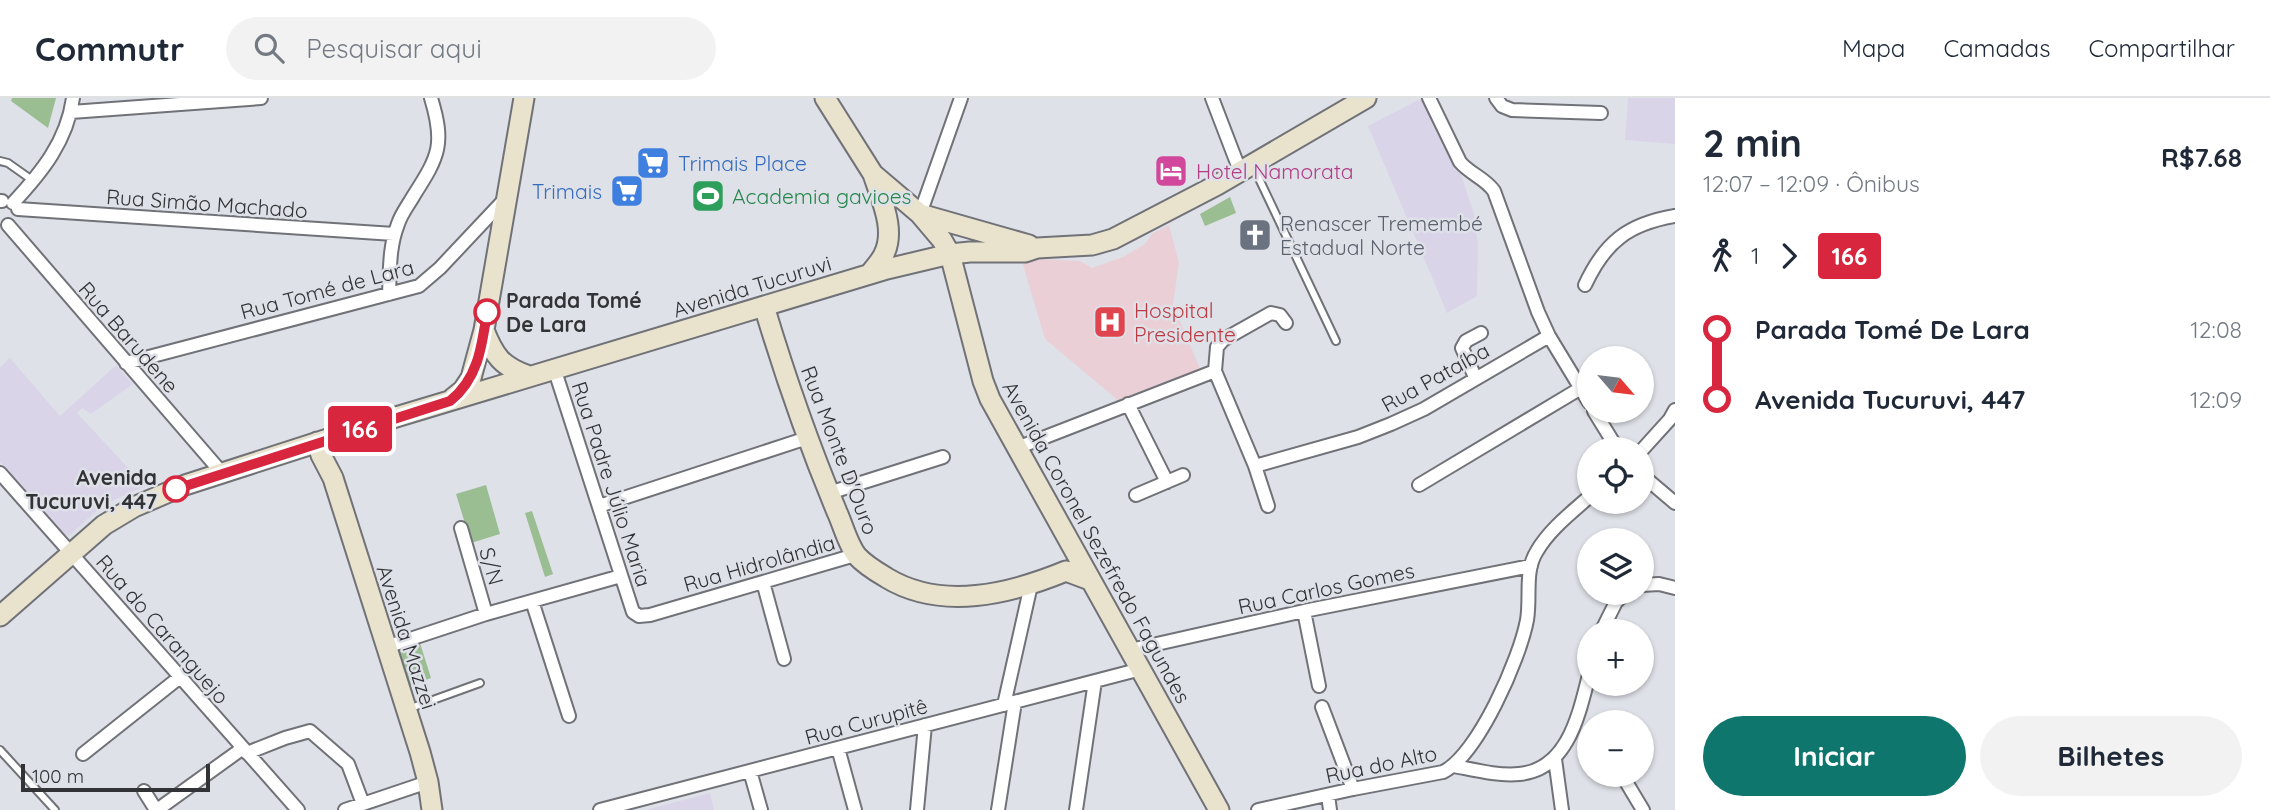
<!DOCTYPE html>
<html lang="pt">
<head>
<meta charset="utf-8">
<style>
	:root { --surface:#fff; --page:#f2f2f3; --text:#1f2937; --muted:#747a83; --line:#e0e1e3; --accent:#0f766e }
	body { margin:0; font-family:Quicksand,sans-serif; background:var(--page); color:var(--text); height:100vh; display:flex; flex-direction:column; font-size:26px; white-space:nowrap }
	* { box-sizing:border-box; margin:0 }
	p { font-size:23px; color:var(--muted) }
	.icon { flex:none; width:38px; height:38px; fill:none; stroke:currentColor; stroke-width:2; stroke-linecap:round; stroke-linejoin:round }
	.map { position:relative; flex:1; overflow:hidden }
	.panel { display:flex; flex-direction:column; background:var(--surface); width:595px }
	.panel>* { flex:none }
	.badge { padding:0 14px; border-radius:5px; font-size:24px; line-height:46px }
	.needle { width:46px; rotate:118deg }
	.buttons { position:absolute; left:1577px; top:248px; display:grid; gap:14px }
	.buttons a { display:grid; place-items:center; width:77px; height:77px; border-radius:50%; background:var(--surface); box-shadow:0 2px 5px #0004; font-size:35px }
	.scale { position:absolute; left:21px; bottom:18px; width:189px; box-sizing:border-box; padding-left:7px; border:4px solid #323336; border-top:0; font-size:19px; line-height:24px; white-space:nowrap; color:#323336; -webkit-text-stroke:5px #dfe1e8; paint-order:stroke }
	.map>.badge { position:absolute; translate:-50% -50%; box-shadow:0 0 0 4px #fff }
	.legs { display:flex; align-items:center; gap:10px; height:77px; padding:0 28px; font-size:23px }
	.legs p { margin-inline-start:auto }
	.headline { display:flex; align-items:center; justify-content:space-between; height:119px; padding:0 28px }
	h1 { font-size:38px; font-weight:700; line-height:52px }
	.button { display:flex; gap:14px; margin-top:auto; padding:14px 28px }
	.button a { flex:1; height:80px; border-radius:42px; background:var(--accent); color:#fff; font-size:28px; font-weight:700; line-height:80px; text-align:center }
	.button a+a { background:var(--page); color:var(--text) }
	ul { padding:0 28px; list-style:none }
	li { display:flex; align-items:center; gap:24px; height:70px; font-size:26px }
	li i { display:grid; place-items:center; width:10px; height:100%; margin:0 9px; background:currentColor }
	li i::after { content:''; width:18px; height:18px; margin:-9px; border:5px solid; border-radius:50%; background:var(--surface) }
	li p { margin-inline-start:auto }
	li:first-child i { background:linear-gradient(#0000 50%,currentColor 0) }
	li:last-child i { background:linear-gradient(currentColor 50%,#0000 0) }
	header { display:flex; align-items:center; gap:42px; box-sizing:border-box; height:98px; padding:0 35px; background:var(--surface); border-bottom:2px solid var(--line) }
	header strong { font-size:33px }
	nav { display:flex; gap:38px; margin-inline-start:auto; font-size:24px }
	.search { width:490px; height:63px; background:var(--page); display:flex; align-items:center; gap:18px; box-sizing:border-box; padding:0 24px; border-radius:38px; color:var(--muted); font-size:26px }
	main { display:flex; flex:1; min-height:0 }
	.map>svg:first-child { display:block }
</style>
</head>
<body>
<header>
<strong>Commutr</strong>
<div class="search"><svg class="icon" aria-label="search" viewBox="0 0 24 24"><circle cx="10" cy="10" r="6"/><path d="M15 15l6 6"/></svg>Pesquisar aqui</div>
<nav><a>Mapa</a><a>Camadas</a><a>Compartilhar</a></nav>
</header>
<main>
<div class="map">
<svg width="1675" height="712" viewBox="0 0 1675 712">
	<rect width="100%" height="100%" fill="#dfe1e8"/>
	<!-- education -->
	<path fill="#dad4e9" d="M1628 0H1675V46L1625 42Z
		M1420 1 1425 2 1461 76 1474 116 1478 147 1477 198 1447 215 1368 28Z
		M10 260 60 318 116 267 133 286 91 316 82 310 77 315 145 388 114 402 93 416 69 438 64 437 0 364V269Z
		M710 695 714 712H645Z"/>
	<!-- medical -->
	<path fill="#ead0d6" d="M1169 127 1179 165 1173 206 1200 271 1119 303 1045 241 1021 160 1080 163 1092 170 1123 159 1145 146 1153 135Z"/>
	<!-- green -->
	<path fill="#9bbd92" d="M12 0H56L48 30 11 3Z
		M1230 99 1236 115 1205 128 1200 116Z
		M486 387 500 436 471 445 456 396Z
		M532 413 553 476 545 479 525 415Z
		M420 545 431 580 409 588 398 553Z"/>
	<g fill="none" stroke-linecap="round" stroke-linejoin="round">
		<defs>
			<path id="lane" d="M0 63 8 65 32 82
				M1253 68 1336 243
				M408 611 480 585
				M0 652 55 712"/>
			<path id="street" d="M1212 0 1240 73
				M1429 0 1460 64C1470 76 1485 80 1494 93L1538 214 1549 238 1589 304
				M1496 0 1502 8 1512 12 1601 15
				M71 14 261 0
				M0 103H2
				M13 105C42 74 67 43 73 0
				M18 111 394 136
				M920 116 961 0
				M8 127 222 375
				M1585 187C1605 144 1628 126 1675 118
				M389 196C390 172 389 149 398 126 401 116 409 106 414 97 439 58 445 46 431 0
				M126 265 419 188 440 170 505 101
				M554 270 633 514 639 518 650 517 855 457
				M1215 273 1217 249 1223 242 1271 215 1280 217 1286 225
				M1475 279 1462 250 1466 243 1481 235
				M1128 306 1167 384
				M1594 313 1618 352
				M1017 350 1215 273 1255 368 1268 408
				M1642 352 1670 321 1675 312
				M1255 368 1358 339 1391 326 1424 311 1549 238
				M0 375 298 712
				M1642 377 1675 405
				M1419 387 1581 290
				M829 395 943 359
				M1136 397 1183 377
				M599 408 807 340
				M461 430 486 516
				M763 484 784 561
				M1642 487 1659 486 1675 490
				M532 503 569 618
				M1304 513 1319 588
				M1601 534 1616 504 1625 495
				M386 549 486 516 621 478
				M1130 552 1304 513 1531 468
				M1004 607 1031 487
				M1322 609 1353 691
				M838 650 855 712
				M247 655 285 640 310 633 348 666 363 706
				M83 656 180 579
				M1555 661 1562 712
				M1454 668C1475 672 1498 678 1519 676 1568 672 1579 616 1589 577
				M750 673 761 712
				M1622 677 1643 712
				M144 693 156 712
				M1328 697 1330 712
				M157 712 243 650
				M345 712 428 684
				M600 712 1141 571
				M917 712 925 627
				M998 712 1015 604
				M1076 712 1095 583
				M1258 712 1353 691 1443 674C1478 657 1520 560 1527 522 1531 499 1524 473 1537 453 1549 432 1571 415 1589 399"/>
			<path id="secondary" d="M825 0 873 76 920 116 1029 147
				M920 116 942 142 950 156 983 283 990 301 1219 712
				M870 176C874 170 880 164 883 158 897 133 881 101 873 76
				M764 208C785 278 809 347 837 414 843 427 848 447 857 458 865 467 877 474 887 480 942 513 1010 496 1066 473L1090 482
				M484 232C494 258 502 269 529 278
				M453 300 463 292 471 280 484 232 524 0
				M317 344 321 357 333 380 420 654 428 684 432 712
				M0 518 104 427 134 409 185 387 396 319 887 171 950 156 970 154H1025L1037 150 1092 147 1113 141 1217 87 1366 0"/>
		</defs>
		<!-- lane casing -->
		<use href="#lane" stroke="#707278" stroke-width="10"/>
		<!-- street casing -->
		<use href="#street" stroke="#707278" stroke-width="16"/>
		<!-- secondary casing -->
		<use href="#secondary" stroke="#707278" stroke-width="23"/>
		<!-- lane -->
		<use href="#lane" stroke="#fff" stroke-width="6"/>
		<!-- street -->
		<use href="#street" stroke="#fff" stroke-width="12"/>
		<!-- secondary -->
		<use href="#secondary" stroke="#e9e2cc" stroke-width="19"/>
	</g>
	<g fill="none" stroke-linecap="round" stroke-linejoin="round">
		<defs>
			<path id="line-1" d="M176 391 450 303C478 281 482 248 487 214"/>
		</defs>
		<!-- line-1 casing -->
		<use href="#line-1" stroke="#fff" stroke-width="16"/>
		<!-- line-1 -->
		<use href="#line-1" stroke="#d7263d" stroke-width="10"/>
	</g>
	<!-- icons -->
	<defs>
		<symbol id="supermarket-square" viewBox="-11 -11 22 22"><rect x="-9" y="-9" width="18" height="18" rx="4" fill="#3f7fe0" stroke="#dfe1e8"/><path d="M-6-5.5h2.5l.6 2H6L4.5 2H-2.5L-4.4-4H-6ZM-1.5 3.2a1.3 1.3 0 1 0 .1 0ZM3 3.2a1.3 1.3 0 1 0 .1 0Z" fill="#fff"/></symbol>
		<symbol id="hotel-square" viewBox="-11 -11 22 22"><rect x="-9" y="-9" width="18" height="18" rx="4" fill="#d1479c" stroke="#dfe1e8"/><path d="M-6-4.5h1.5V1H6V5H4.5V3h-9V5H-6ZM-4 0a1.8 1.8 0 1 1 3.6 0ZM.5 0V-2.5h3Q6-2.5 6 0Z" fill="#fff"/></symbol>
		<symbol id="stadium-square" viewBox="-11 -11 22 22"><rect x="-9" y="-9" width="18" height="18" rx="4" fill="#2e9e5b" stroke="#dfe1e8"/><path d="M0-5a6.5 5 0 1 0 0 10a6.5 5 0 1 0 0-10ZM-3.5-1.8h7v3.6h-7Z" fill="#fff"/></symbol>
		<symbol id="church-square" viewBox="-11 -11 22 22"><rect x="-9" y="-9" width="18" height="18" rx="4" fill="#6b7280" stroke="#dfe1e8"/><path d="M-1.2-6h2.4v3.5h3.3v2.4h-3.3V6h-2.4V-.1h-3.3v-2.4h3.3Z" fill="#fff"/></symbol>
		<symbol id="hospital-square" viewBox="-11 -11 22 22"><rect x="-9" y="-9" width="18" height="18" rx="4" fill="#e0444e" stroke="#dfe1e8"/><path d="M-5-5h3v3.5h4V-5h3V5h-3V1.5h-4V5h-3Z" fill="#fff"/></symbol>
	</defs>
	<g fill-rule="evenodd">
		<use href="#supermarket-square" x="634" y="46" width="38" height="38"/>
		<use href="#hotel-square" x="1152" y="54" width="38" height="38"/>
		<use href="#supermarket-square" x="608" y="74" width="38" height="38"/>
		<use href="#stadium-square" x="689" y="79" width="38" height="38"/>
		<use href="#church-square" x="1236" y="118" width="38" height="38"/>
		<use href="#hospital-square" x="1091" y="205" width="38" height="38"/>
	</g>
	<!-- markers -->
	<g fill="#fff" stroke="#d7263d" stroke-width="3.5">
		<circle cx="487" cy="214" r="12"/>
		<circle cx="176" cy="391" r="12"/>
	</g>
	<g text-anchor="middle" dominant-baseline="central" stroke-width="5" stroke-linejoin="round" paint-order="stroke">
		<!-- shop labels -->
		<g font-size="21" fill="#366cbe" stroke="#dfe1e8" text-anchor="start">
			<text x="678" y="65">Trimais Place</text>
			<text x="602" y="93" text-anchor="end">Trimais</text>
		</g>
		<!-- hotel labels -->
		<g font-size="21" fill="#b23c85" stroke="#dfe1e8" text-anchor="start">
			<text x="1196" y="73">Hotel Namorata</text>
		</g>
		<!-- leisure labels -->
		<g font-size="21" fill="#27864d" stroke="#dfe1e8" text-anchor="start">
			<text x="732" y="98">Academia gavioes</text>
		</g>
		<!-- street labels -->
		<g font-size="21" fill="#323336" stroke="#dfe1e8">
			<text transform="translate(207 105) rotate(4)">Rua Simão Machado</text>
			<text transform="translate(752 188) rotate(-17)">Avenida Tucuruvi</text>
			<text transform="translate(327 191) rotate(-15)">Rua Tomé de Lara</text>
			<text transform="translate(129 239) rotate(49)">Rua Barudene</text>
			<text transform="translate(1435 279) rotate(-29)">Rua Pataíba</text>
			<text transform="translate(840 352) rotate(69)">Rua Monte D'Ouro</text>
			<text transform="translate(612 386) rotate(72)">Rua Padre Júlio Maria</text>
			<text transform="translate(1097 444) rotate(61)">Avenida Coronel Sezefredo Fagundes</text>
			<text transform="translate(759 465) rotate(-16)">Rua Hidrolândia</text>
			<text transform="translate(492 468) rotate(74)">S/N</text>
			<text transform="translate(1326 490) rotate(-12)">Rua Carlos Gomes</text>
			<text transform="translate(163 531) rotate(49)">Rua do Caranguejo</text>
			<text transform="translate(407 539) rotate(72)">Avenida Mazzei</text>
			<text transform="translate(866 623) rotate(-15)">Rua Curupitê</text>
			<text transform="translate(1381 666) rotate(-12)">Rua do Alto</text>
		</g>
		<!-- worship labels -->
		<g font-size="21" fill="#5b616d" stroke="#dfe1e8" text-anchor="start">
			<text x="1280" y="125">Renascer Tremembé<tspan x="1280" dy="24">Estadual Norte</tspan></text>
		</g>
		<!-- stop labels -->
		<g font-size="21" font-weight="bold" fill="#323336" stroke="#dfe1e8" text-anchor="start">
			<text x="506" y="202">Parada Tomé<tspan x="506" dy="24">De Lara</tspan></text>
			<text x="157" y="379" text-anchor="end">Avenida<tspan x="157" dy="24">Tucuruvi, 447</tspan></text>
		</g>
		<!-- health labels -->
		<g font-size="21" fill="#be3a42" stroke="#dfe1e8" text-anchor="start">
			<text x="1134" y="212">Hospital<tspan x="1134" dy="24">Presidente</tspan></text>
		</g>
	</g>
</svg>
<div class="buttons">
<a><svg class="needle" viewBox="-14 -14 28 28"><path d="M0-13l5 13h-10z" fill="#e53935"/><path d="M0 13l5-13h-10z" fill="#747a83"/></svg></a>
<a><svg class="icon" aria-label="locate" viewBox="0 0 24 24"><circle cx="12" cy="12" r="6"/><path d="M12 2v4M12 18v4M2 12h4M18 12h4"/></svg></a>
<a><svg class="icon" aria-label="layers" viewBox="0 0 24 24"><path d="M12 4l9 5-9 5-9-5zM3 14l9 5 9-5"/></svg></a>
<a>+</a>
<a>−</a>
</div>
<div class="scale">100 m</div>
<b class="badge" style="left:360px;top:331px;background:#d7263d;color:#fff">166</b>
</div>
<section class="panel">
<div class="headline"><div><h1>2 min</h1><p>12:07 – 12:09 · Ônibus</p></div><b>R$7.68</b></div>
<div class="legs"><svg class="icon" aria-label="walk" viewBox="0 0 24 24"><circle cx="13" cy="4" r="2"/><path d="M13 8l-2 6 4 7M11 14l-3 7M7 12l3-4h3l4 4"/></svg>1<svg class="icon" aria-label="forward" viewBox="0 0 24 24"><path d="M9 5l7 7-7 7"/></svg><b class="badge" style="background:#d7263d;color:#fff">166</b></div>
<ul>
<li><i style="color:#d7263d"></i><b>Parada Tomé De Lara</b><p>12:08</p></li>
<li><i style="color:#d7263d"></i><b>Avenida Tucuruvi, 447</b><p>12:09</p></li>
</ul>
<div class="button"><a>Iniciar</a><a>Bilhetes</a></div>
</section>
</main>
</body>
</html>
